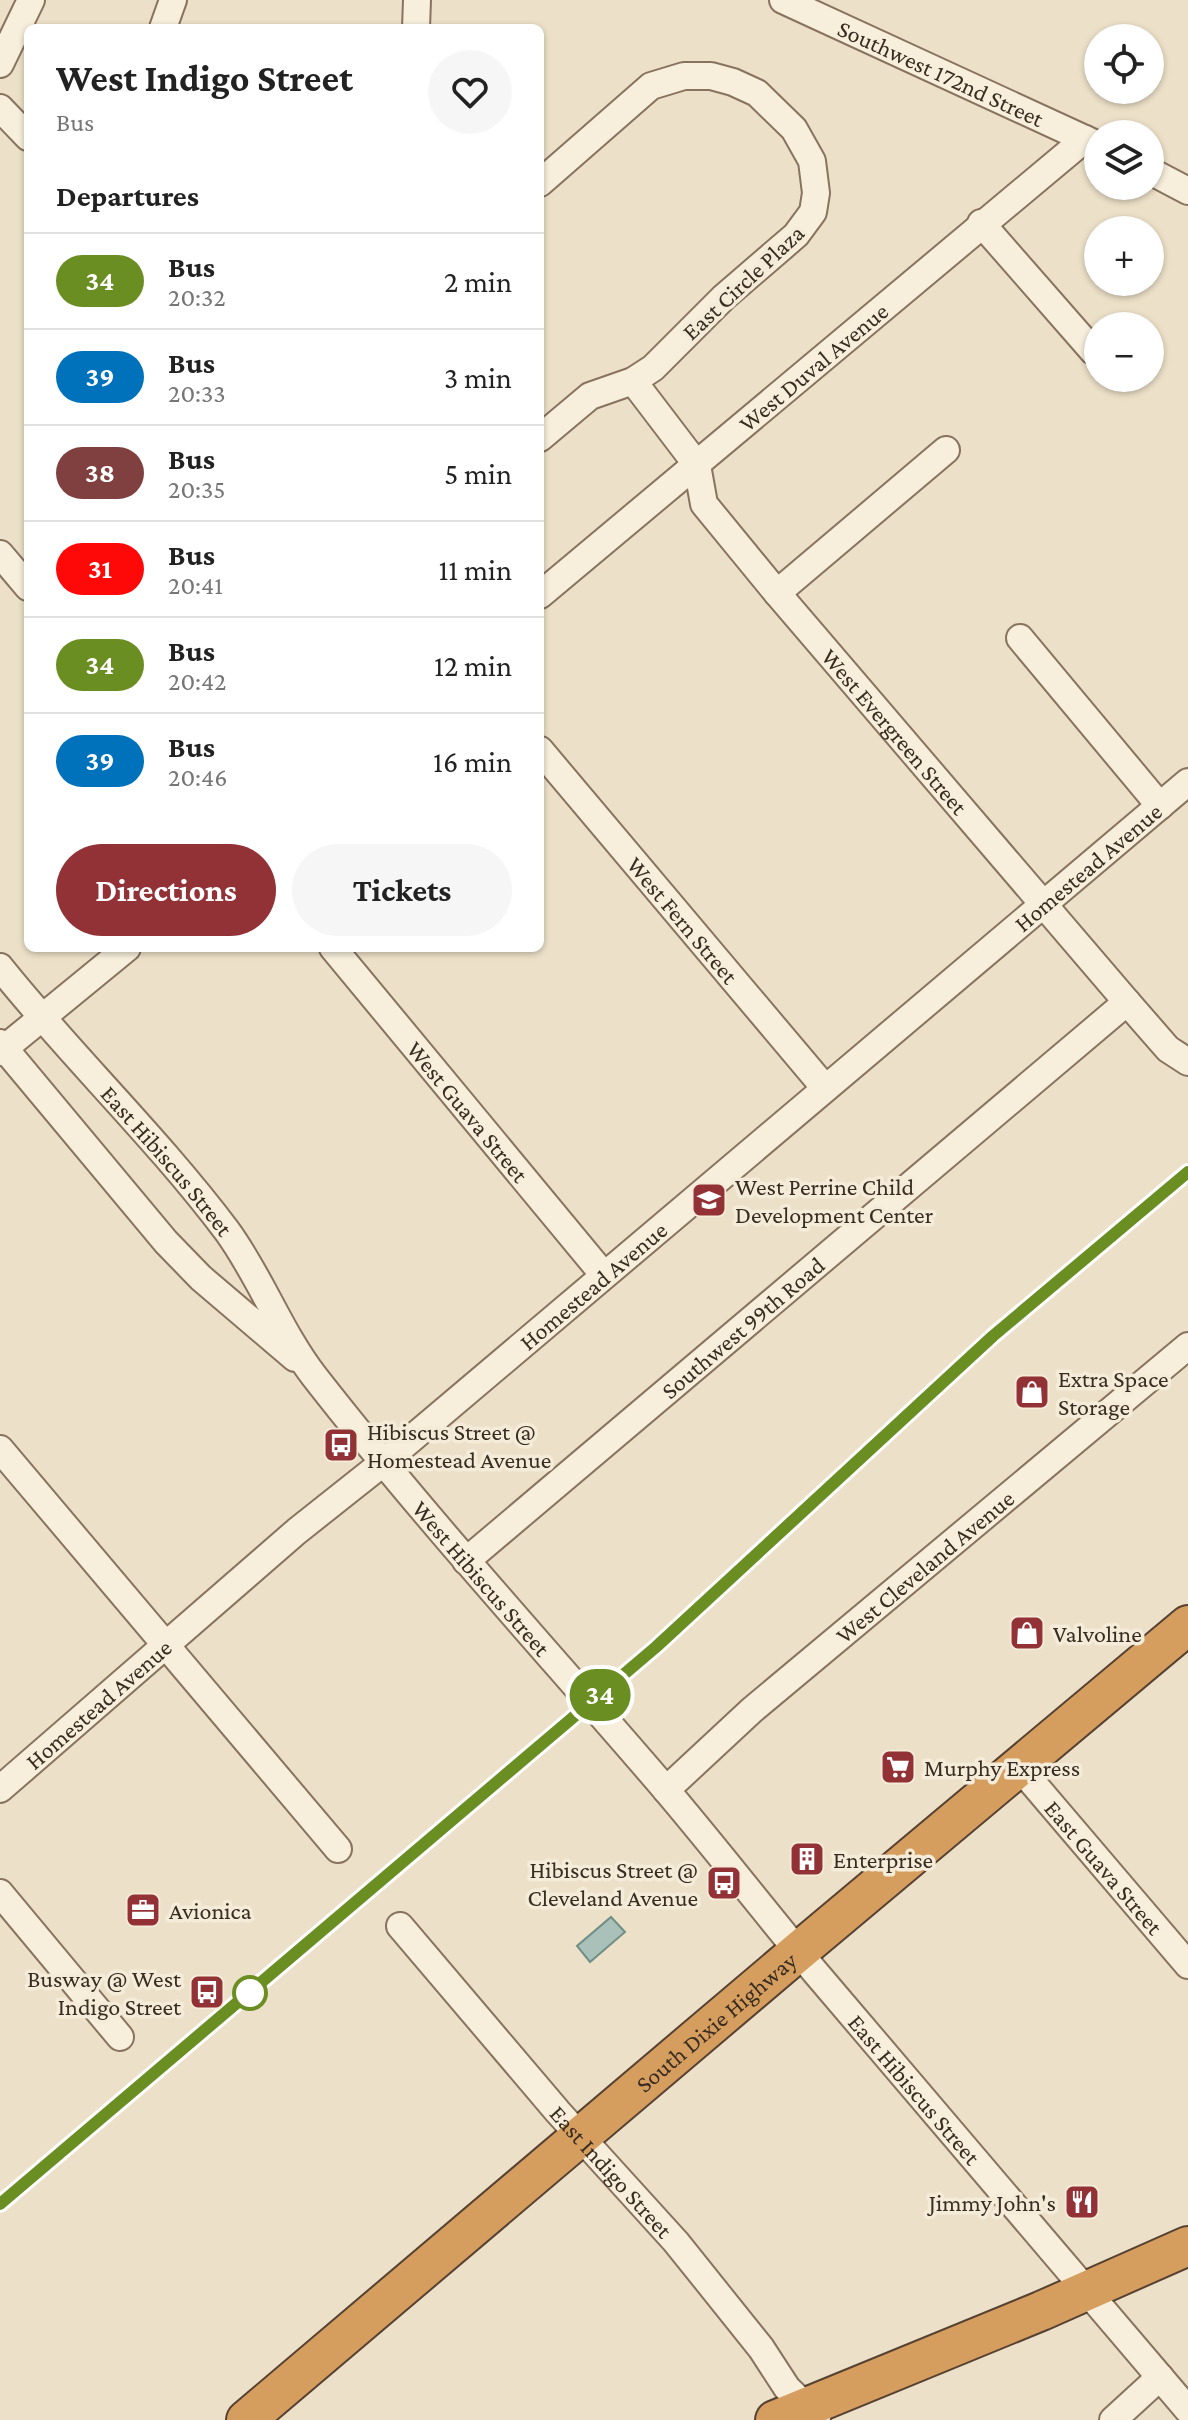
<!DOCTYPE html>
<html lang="en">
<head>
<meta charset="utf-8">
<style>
	:root { --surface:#fff; --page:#f6f6f6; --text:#222; --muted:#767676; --line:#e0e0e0; --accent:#933236 }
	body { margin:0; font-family:"Crimson Pro",serif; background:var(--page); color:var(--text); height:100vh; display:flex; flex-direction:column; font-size:30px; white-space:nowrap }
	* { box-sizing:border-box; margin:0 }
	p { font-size:26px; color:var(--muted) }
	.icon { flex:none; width:44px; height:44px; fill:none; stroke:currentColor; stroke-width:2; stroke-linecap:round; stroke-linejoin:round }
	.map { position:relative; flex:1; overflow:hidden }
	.sheet { position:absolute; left:24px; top:24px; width:520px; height:928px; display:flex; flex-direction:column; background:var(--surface); border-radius:12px; box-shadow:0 2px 6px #0004 }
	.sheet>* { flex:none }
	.badge { padding:0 16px; border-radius:26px; font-size:28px; line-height:52px }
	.buttons { position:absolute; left:1084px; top:24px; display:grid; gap:16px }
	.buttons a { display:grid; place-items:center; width:80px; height:80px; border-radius:50%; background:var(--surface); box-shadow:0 2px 6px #0004; font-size:40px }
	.map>.badge { position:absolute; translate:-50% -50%; box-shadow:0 0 0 4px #fff }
	h2 { padding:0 32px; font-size:30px; line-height:72px }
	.round { display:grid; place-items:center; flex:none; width:84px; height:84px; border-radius:42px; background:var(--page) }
	.overview { display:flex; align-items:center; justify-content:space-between; height:136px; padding:0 32px }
	h1 { font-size:38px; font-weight:700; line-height:60px }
	.button { display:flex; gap:16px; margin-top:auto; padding:16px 32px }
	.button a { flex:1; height:92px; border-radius:48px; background:var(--accent); color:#fff; font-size:32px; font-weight:700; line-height:92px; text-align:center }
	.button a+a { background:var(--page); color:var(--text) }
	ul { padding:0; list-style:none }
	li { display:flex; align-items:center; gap:24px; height:96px; padding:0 32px; border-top:2px solid var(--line) }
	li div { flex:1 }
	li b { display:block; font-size:30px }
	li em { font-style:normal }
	li .badge { min-width:88px; font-weight:700; text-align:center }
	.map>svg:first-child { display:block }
</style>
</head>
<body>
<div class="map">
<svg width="1188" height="2420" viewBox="0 0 1188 2420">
	<rect width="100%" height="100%" fill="#ece0c8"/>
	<!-- water -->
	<path fill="#a9c1b9" stroke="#708f86" stroke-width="2" d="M611 1917 625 1932 590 1962 577 1946Z"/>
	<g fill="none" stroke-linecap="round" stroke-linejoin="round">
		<defs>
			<g id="minor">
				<path id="s1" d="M783 0 1098 145"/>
				<path d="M163 28 173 0"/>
				<path d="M416 28 417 0"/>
				<path d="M0 64 31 0"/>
				<path d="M0 108 28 137"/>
				<path d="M1150 171 1188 191"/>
				<path d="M540 183 651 86 684 76H711L733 82 757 93 794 129 812 161 816 193 813 212 796 235 724 297 653 368 633 381 590 396 540 438"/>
				<path d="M981 223 1093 351 1098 354"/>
				<path id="s2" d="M633 381 697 465 704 504 777 593 1127 1002 1168 1049 1188 1062"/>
				<path d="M0 554 28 587"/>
				<path d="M777 593 946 450"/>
				<path id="s3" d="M540 595 1085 139"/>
				<path d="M1020 638 1160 806"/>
				<path id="s4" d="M540 750 825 1088"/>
				<path id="s5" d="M333 948 603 1274"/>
				<path id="s6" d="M0 967C72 1057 157 1138 227 1231 260 1276 280 1332 314 1376 424 1517 545 1649 661 1784 714 1846 764 1911 816 1973 940 2119 1065 2264 1188 2410"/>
				<path d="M0 1043 166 1242 201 1278 295 1358"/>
				<path d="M0 1052 127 948"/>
				<path d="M0 1449 338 1849"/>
				<path id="s7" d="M466 1561 1127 1002"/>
				<path id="s8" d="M1020 1768 1188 1965"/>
				<path id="s9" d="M0 1789 297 1531 384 1462 1188 782"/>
				<path id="s10" d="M666 1790 752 1710 1188 1346"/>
				<path d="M0 1893 120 2037"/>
				<path id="s11" d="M400 1926 558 2112 676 2242 761 2348 787 2388 817 2417"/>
				<path d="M1113 2420 1160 2377"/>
			</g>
			<g id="highway">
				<path id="s12" d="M246 2420 799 1951 1188 1625"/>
				<path d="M775 2420 1041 2311 1188 2246"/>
			</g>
		</defs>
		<!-- minor casing -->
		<use href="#minor" stroke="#87735e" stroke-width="30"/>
		<!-- highway casing -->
		<use href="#highway" stroke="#564132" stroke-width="42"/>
		<!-- minor -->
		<use href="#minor" stroke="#f7eedb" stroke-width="26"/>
		<!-- highway -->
		<use href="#highway" stroke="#d59e5f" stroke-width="38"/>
	</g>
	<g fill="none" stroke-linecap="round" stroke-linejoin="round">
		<defs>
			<path id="line" d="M0 2204 656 1647 993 1336 1188 1172"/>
		</defs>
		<!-- line casing -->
		<use href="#line" stroke="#fff" stroke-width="18"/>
		<!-- line -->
		<use href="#line" stroke="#6b8e23" stroke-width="12"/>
	</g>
	<!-- icons -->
	<defs>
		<symbol id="school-square" viewBox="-11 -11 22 22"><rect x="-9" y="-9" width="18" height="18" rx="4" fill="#933236" stroke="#f4ebd8"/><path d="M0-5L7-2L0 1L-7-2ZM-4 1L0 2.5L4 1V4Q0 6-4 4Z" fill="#fff"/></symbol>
		<symbol id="shop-square" viewBox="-11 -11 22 22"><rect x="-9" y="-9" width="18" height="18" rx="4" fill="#933236" stroke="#f4ebd8"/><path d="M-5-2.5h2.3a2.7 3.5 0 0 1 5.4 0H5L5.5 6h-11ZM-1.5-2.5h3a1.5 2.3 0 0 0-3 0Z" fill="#fff"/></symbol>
		<symbol id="bus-square" viewBox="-11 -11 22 22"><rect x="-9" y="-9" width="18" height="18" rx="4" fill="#933236" stroke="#f4ebd8"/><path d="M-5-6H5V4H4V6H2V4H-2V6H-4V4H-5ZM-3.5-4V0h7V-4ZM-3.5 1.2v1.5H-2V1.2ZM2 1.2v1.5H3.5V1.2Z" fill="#fff"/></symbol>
		<symbol id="supermarket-square" viewBox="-11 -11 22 22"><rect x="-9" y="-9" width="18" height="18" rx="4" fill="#933236" stroke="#f4ebd8"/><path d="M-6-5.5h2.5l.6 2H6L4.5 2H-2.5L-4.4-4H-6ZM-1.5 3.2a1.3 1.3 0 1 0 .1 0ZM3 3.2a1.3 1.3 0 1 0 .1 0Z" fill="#fff"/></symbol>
		<symbol id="building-square" viewBox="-11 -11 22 22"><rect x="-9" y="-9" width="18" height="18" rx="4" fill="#933236" stroke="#f4ebd8"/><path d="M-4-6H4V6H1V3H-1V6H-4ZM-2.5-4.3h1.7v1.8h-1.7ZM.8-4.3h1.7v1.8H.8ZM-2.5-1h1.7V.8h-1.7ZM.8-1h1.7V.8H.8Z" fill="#fff"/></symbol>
		<symbol id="office-square" viewBox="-11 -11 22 22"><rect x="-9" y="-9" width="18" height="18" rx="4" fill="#933236" stroke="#f4ebd8"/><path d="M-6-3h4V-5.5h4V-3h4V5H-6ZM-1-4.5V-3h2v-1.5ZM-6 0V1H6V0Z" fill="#fff"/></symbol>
		<symbol id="restaurant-square" viewBox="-11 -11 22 22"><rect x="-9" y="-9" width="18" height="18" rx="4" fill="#933236" stroke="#f4ebd8"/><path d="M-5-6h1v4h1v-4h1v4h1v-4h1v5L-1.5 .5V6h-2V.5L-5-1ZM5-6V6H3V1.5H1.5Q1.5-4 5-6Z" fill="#fff"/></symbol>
	</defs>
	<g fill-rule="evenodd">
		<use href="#school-square" x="689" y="1180" width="40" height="40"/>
		<use href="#shop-square" x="1012" y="1372" width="40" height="40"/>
		<use href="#bus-square" x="321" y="1425" width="40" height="40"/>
		<use href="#shop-square" x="1007" y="1613" width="40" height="40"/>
		<use href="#supermarket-square" x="878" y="1747" width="40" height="40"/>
		<use href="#building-square" x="787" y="1839" width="40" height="40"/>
		<use href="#bus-square" x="704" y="1863" width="40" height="40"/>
		<use href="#office-square" x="123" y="1890" width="40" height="40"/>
		<use href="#bus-square" x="187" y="1972" width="40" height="40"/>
		<use href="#restaurant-square" x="1062" y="2182" width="40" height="40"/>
	</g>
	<!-- markers -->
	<circle fill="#fff" stroke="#6b8e23" stroke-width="4" cx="250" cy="1993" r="16"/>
	<g text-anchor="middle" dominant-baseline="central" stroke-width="7" stroke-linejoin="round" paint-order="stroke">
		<!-- street labels -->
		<g font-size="24" fill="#392c21" stroke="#f4ebd8">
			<text stroke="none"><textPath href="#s1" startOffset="174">Southwest 172nd Street</textPath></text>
			<text transform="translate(743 282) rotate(-43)">East Circle Plaza</text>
			<text stroke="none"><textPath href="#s3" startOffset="356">West Duval Avenue</textPath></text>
			<text stroke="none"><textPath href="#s2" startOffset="442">West Evergreen Street</textPath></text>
			<text stroke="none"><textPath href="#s9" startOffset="1426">Homestead Avenue</textPath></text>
			<text stroke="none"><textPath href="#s4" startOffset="222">West Fern Street</textPath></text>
			<text stroke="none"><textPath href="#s5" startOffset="212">West Guava Street</textPath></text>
			<text stroke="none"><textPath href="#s6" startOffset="256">East Hibiscus Street</textPath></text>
			<text stroke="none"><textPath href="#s9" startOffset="778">Homestead Avenue</textPath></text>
			<text stroke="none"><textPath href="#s7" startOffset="362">Southwest 99th Road</textPath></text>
			<text stroke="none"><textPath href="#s10" startOffset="342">West Cleveland Avenue</textPath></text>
			<text stroke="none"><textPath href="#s6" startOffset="780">West Hibiscus Street</textPath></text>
			<text stroke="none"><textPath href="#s9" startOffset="130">Homestead Avenue</textPath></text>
			<text stroke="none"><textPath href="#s8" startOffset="130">East Guava Street</textPath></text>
			<text stroke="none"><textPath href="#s12" startOffset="616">South Dixie Highway</textPath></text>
			<text stroke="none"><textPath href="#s6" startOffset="1450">East Hibiscus Street</textPath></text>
			<text stroke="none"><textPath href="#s11" startOffset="324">East Indigo Street</textPath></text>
		</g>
		<!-- poi labels -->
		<g font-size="24" fill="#392c21" stroke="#f4ebd8" text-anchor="start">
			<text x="735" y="1186">West Perrine Child<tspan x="735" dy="28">Development Center</tspan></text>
			<text x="1058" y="1378">Extra Space<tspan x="1058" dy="28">Storage</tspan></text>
			<text x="367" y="1431">Hibiscus Street @<tspan x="367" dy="28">Homestead Avenue</tspan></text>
			<text x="1053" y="1633">Valvoline</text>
			<text x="924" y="1767">Murphy Express</text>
			<text x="833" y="1859">Enterprise</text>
			<text x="698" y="1869" text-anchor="end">Hibiscus Street @<tspan x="698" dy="28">Cleveland Avenue</tspan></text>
			<text x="169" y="1910">Avionica</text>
			<text x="181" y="1978" text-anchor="end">Busway @ West<tspan x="181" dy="28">Indigo Street</tspan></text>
			<text x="1056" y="2202" text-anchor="end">Jimmy John's</text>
		</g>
	</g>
</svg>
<div class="buttons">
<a><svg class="icon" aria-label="locate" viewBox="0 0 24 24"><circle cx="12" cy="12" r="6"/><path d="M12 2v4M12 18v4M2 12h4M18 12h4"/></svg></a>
<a><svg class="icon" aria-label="layers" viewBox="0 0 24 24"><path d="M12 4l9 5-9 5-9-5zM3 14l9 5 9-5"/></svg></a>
<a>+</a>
<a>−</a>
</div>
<b class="badge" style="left:600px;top:1695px;background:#6b8e23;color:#fff">34</b>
<section class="sheet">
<div class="overview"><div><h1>West Indigo Street</h1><p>Bus</p></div><a class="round"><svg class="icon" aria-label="heart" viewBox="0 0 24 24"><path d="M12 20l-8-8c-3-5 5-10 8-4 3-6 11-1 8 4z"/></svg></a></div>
<h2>Departures</h2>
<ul>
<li><span class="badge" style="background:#6b8e23;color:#fff">34</span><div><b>Bus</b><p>20:32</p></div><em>2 min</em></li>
<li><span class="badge" style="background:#0072bc;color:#fff">39</span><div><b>Bus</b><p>20:33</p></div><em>3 min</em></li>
<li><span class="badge" style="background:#804040;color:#fff">38</span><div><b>Bus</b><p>20:35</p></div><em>5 min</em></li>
<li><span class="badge" style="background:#ff0808;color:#fff">31</span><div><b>Bus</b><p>20:41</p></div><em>11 min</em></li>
<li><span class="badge" style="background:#6b8e23;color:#fff">34</span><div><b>Bus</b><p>20:42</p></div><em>12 min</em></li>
<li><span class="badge" style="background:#0072bc;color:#fff">39</span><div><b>Bus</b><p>20:46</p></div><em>16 min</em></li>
</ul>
<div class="button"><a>Directions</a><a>Tickets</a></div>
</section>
</div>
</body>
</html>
